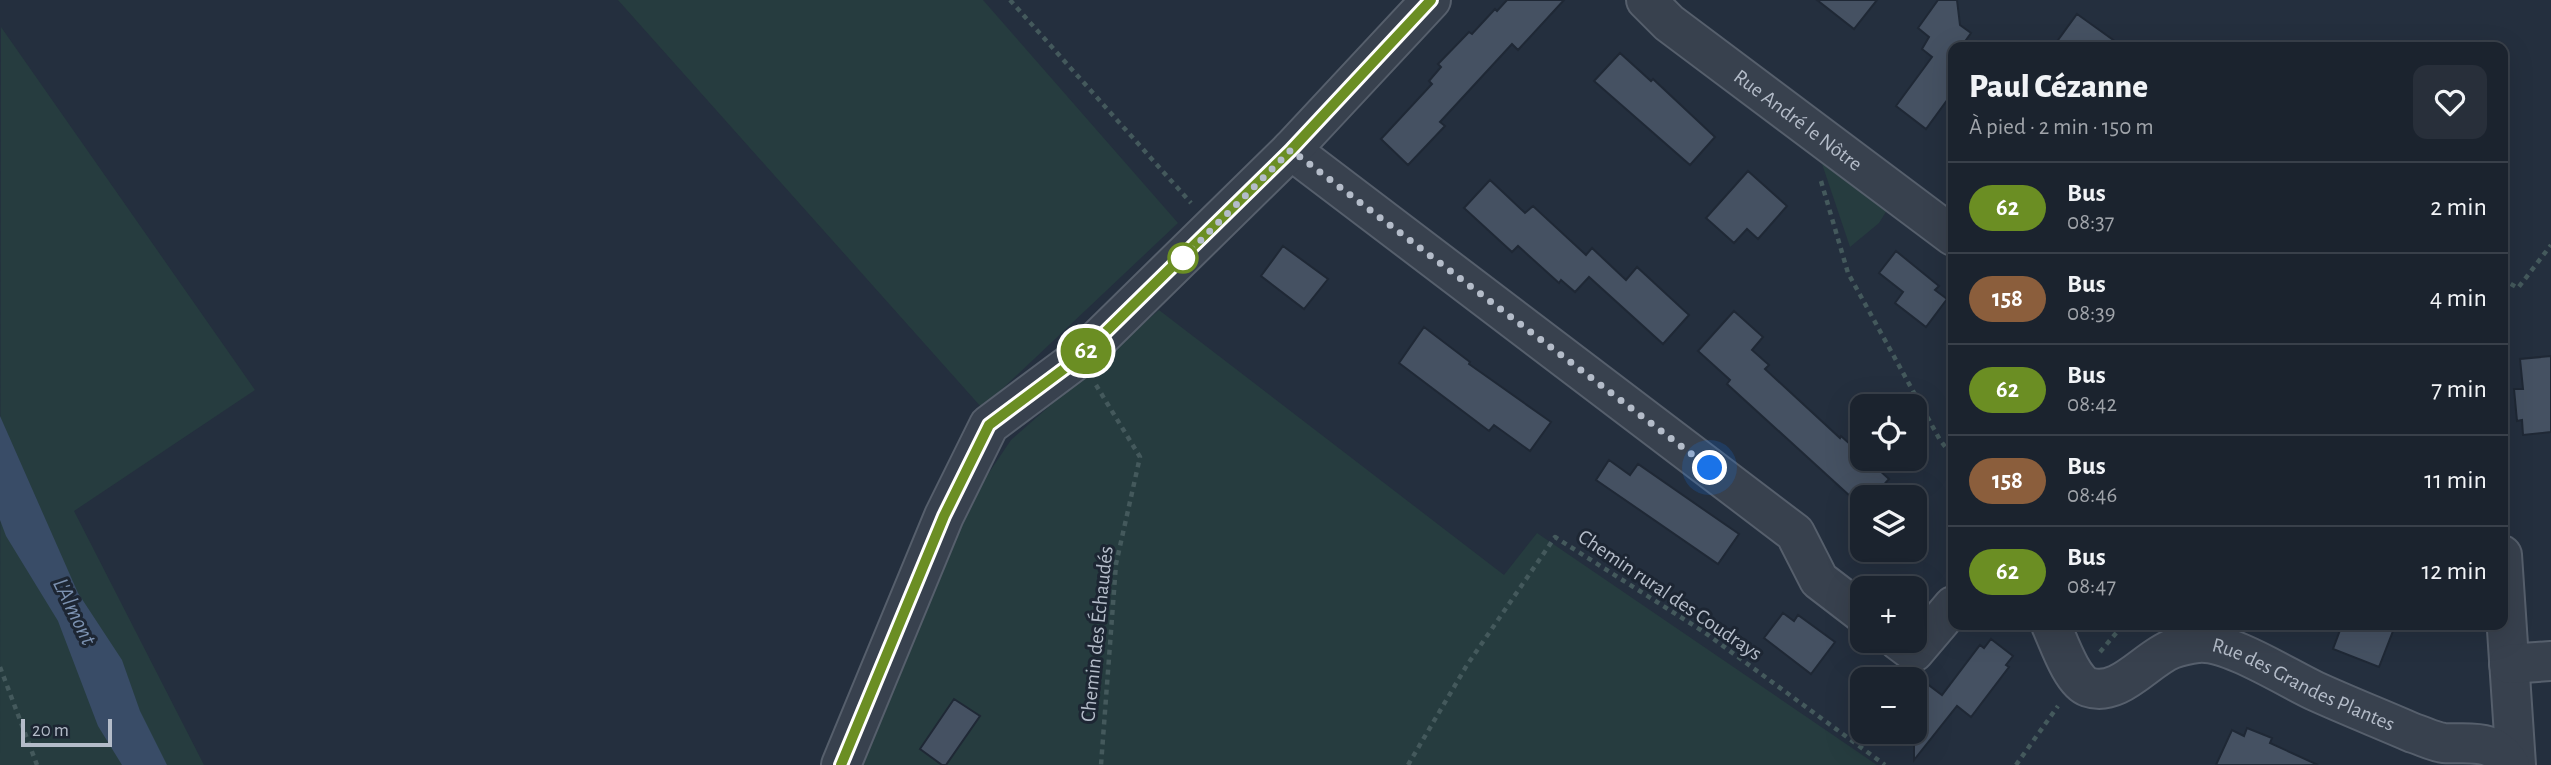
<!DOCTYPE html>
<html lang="fr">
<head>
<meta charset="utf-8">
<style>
	:root { --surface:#1b232e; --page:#282f3a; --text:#f1f3f6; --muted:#a0a4aa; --line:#39404a }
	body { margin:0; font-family:"Alegreya Sans",sans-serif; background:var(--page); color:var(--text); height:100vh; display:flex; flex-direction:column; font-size:26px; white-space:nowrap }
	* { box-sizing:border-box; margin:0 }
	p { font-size:23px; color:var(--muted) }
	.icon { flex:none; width:38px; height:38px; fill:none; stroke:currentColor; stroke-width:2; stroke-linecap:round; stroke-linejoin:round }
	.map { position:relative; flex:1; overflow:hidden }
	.side { position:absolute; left:1948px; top:42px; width:560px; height:588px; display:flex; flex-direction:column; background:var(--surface); border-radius:14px; box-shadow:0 7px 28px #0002,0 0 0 2px var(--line) }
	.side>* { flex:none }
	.badge { padding:0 14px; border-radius:23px; font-size:24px; line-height:46px }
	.controls { position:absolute; left:1850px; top:394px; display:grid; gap:14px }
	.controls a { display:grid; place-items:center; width:77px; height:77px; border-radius:14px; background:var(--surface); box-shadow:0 7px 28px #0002,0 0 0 2px var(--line); font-size:35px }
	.scale { position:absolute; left:21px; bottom:18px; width:91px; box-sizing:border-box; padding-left:7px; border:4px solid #b4bcc9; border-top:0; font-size:19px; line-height:24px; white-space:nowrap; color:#b4bcc9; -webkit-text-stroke:5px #1d2633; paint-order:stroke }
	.you { position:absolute; width:35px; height:35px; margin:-18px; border:5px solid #fff; border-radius:50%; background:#1a73e8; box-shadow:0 0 0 10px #1a73e833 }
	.map>.badge { position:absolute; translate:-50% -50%; box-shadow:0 0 0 4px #fff }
	.round { display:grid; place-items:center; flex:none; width:74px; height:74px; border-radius:14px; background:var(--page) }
	.summary { display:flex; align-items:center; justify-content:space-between; height:119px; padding:0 21px }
	h1 { font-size:33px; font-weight:800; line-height:52px }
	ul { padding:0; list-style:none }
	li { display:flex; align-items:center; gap:21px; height:91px; padding:0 21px; border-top:2px solid var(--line) }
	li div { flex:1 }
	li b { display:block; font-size:26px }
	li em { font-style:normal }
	li .badge { min-width:77px; font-weight:700; text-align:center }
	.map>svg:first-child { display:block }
</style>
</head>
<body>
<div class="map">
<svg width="2551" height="765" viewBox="0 0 2551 765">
	<rect width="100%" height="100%" fill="#242f3e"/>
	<!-- green -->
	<path fill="#263c3f" d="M618 0H983L1178 223 982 408Z
		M1 27 255 390 74 511 204 765H0Z
		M1817 149 1892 202 1879 223 1850 247Z
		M1159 310 1504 575 1537 533 1877 765H822L892 616 1011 440Z"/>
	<!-- water -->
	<path fill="#394c67" d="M0 416 78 593 122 660 140 711 167 765H122L98 726 58 621 6 536 0 520Z"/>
	<!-- building -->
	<path fill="#455162" stroke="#1f2835" stroke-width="2" d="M1507 0H1564L1518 50 1512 44 1440 122 1445 126 1408 165 1381 139 1432 84 1429 81 1441 67 1438 64 1469 32 1472 34 1495 9 1497 11Z
		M1817 0H1877L1854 29Z
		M1938 0H1957L1960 25 1971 33 1961 47H1953V92L1926 129 1896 106 1932 57 1922 49 1929 37 1918 28Z
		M2077 14 2123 47H2053Z
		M1620 53 1651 81 1653 79 1715 137 1690 165 1594 81Z
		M1748 171 1787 206 1758 239 1747 229 1734 243 1706 218Z
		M1490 180 1525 213 1533 206 1586 255 1592 248 1626 280 1637 267 1689 315 1663 344 1589 277 1575 292 1561 280 1559 283 1518 246 1512 252 1464 208Z
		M1283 246 1328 279 1304 309 1261 276Z
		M1896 251 1939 286 1935 290 1947 299 1926 327 1895 303 1903 292 1879 273Z
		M1734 311 1763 337 1752 350 1769 365 1765 369 1840 438 1841 436 1862 455V458H1866L1889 479 1873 497H1851L1727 384 1730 380 1698 351Z
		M1424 327 1470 362 1469 364 1551 422 1530 451 1494 425 1489 431 1399 363Z
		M2551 356V432L2523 435 2522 420 2517 421 2514 389H2523L2520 359Z
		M1609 460 1630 475 1638 464 1739 534 1718 564 1596 480Z
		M1783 613 1794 621 1798 615 1835 642 1811 674 1764 638Z
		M2342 625H2378L2393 631 2379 667 2333 649Z
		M1991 639 2013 656 2006 665 2009 667 1971 717 1957 706 1914 760V674L1942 695 1980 645 1984 648Z
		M954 699 980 716 946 765H942L920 749Z
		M2247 728 2272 738 2270 743 2318 765H2216L2232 730 2244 736Z"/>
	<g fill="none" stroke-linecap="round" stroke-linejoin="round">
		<defs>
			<g id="minor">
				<path id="s1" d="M1646 0 1669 23 1953 236"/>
				<path d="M1291 150 1795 533 1819 580 1862 613"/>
				<path d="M2502 555 2516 765"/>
				<path id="s2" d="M2051 625C2058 640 2072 682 2088 687 2119 698 2146 659 2172 649 2180 646 2191 644 2198 643 2228 640 2287 678 2315 691 2348 706 2381 719 2413 733 2423 736 2434 742 2444 743 2470 745 2493 737 2510 765"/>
				<path d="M1898 640 1914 652 1953 606"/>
				<path d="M2509 664 2551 661"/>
				<path d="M841 765 944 516 989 425 1080 357 1291 150 1431 0"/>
			</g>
		</defs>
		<!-- minor casing -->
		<use href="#minor" stroke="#565f6c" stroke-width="42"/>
		<!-- path -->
		<path stroke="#44595c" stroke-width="4.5" stroke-dasharray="5 5" stroke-linecap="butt" d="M1010 0 1191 203
			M1821 181 1848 273 1940 440 1953 457
			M2502 279 2518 288 2551 245
			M1096 385 1140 457 1116 564 1101 765
			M2100 652 2123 625
			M0 667 37 765
			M1408 765 1467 665 1555 537 1704 632 1885 765
			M2016 765 2058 706"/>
		<!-- minor -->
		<use href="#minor" stroke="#38414e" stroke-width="38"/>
	</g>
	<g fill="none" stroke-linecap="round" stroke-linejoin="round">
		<defs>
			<path id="line" d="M841 765 944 516 989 425 1080 357 1291 150 1431 0"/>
		</defs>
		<!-- line casing -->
		<use href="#line" stroke="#fff" stroke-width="16"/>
		<!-- line -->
		<use href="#line" stroke="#6b8e23" stroke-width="10"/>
		<!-- walk -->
		<path stroke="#b4bcc9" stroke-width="7" stroke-dasharray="0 12.6" d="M1183 258 1291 150 1710 468"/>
	</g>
	<!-- markers -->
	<circle fill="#fff" stroke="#6b8e23" stroke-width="3.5" cx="1183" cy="258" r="14"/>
	<g text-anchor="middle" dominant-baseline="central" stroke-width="6" stroke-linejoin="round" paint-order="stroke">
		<!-- street labels -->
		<g font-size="21" fill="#b4bcc9" stroke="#1d2633">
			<text stroke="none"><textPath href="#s1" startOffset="194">Rue André le Nôtre</textPath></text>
			<text transform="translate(1670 595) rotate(34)">Chemin rural des Coudrays</text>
			<text transform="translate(1097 634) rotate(-84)">Chemin des Échaudés</text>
			<text stroke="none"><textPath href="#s2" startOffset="310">Rue des Grandes Plantes</textPath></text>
		</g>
		<!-- water labels -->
		<g font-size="23" font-style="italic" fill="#7c92b1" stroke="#1d2633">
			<text transform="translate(74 612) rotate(64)">L'Almont</text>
		</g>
	</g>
</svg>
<div class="controls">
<a><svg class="icon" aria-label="locate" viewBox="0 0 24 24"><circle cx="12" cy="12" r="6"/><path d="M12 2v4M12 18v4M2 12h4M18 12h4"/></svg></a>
<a><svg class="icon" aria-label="layers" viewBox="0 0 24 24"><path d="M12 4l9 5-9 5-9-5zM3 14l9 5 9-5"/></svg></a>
<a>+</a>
<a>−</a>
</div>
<div class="scale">20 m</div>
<div class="you" style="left:1710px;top:468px"></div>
<b class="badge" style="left:1086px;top:351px;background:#6b8e23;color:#fff">62</b>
<section class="side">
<div class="summary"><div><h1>Paul Cézanne</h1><p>À pied · 2 min · 150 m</p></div><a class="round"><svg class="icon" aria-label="heart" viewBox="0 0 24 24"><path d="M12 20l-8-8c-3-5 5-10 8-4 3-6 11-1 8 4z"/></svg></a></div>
<ul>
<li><span class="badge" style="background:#6b8e23;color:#fff">62</span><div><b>Bus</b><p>08:37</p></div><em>2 min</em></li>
<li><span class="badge" style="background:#8b5e3c;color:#fff">158</span><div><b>Bus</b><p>08:39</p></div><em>4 min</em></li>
<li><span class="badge" style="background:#6b8e23;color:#fff">62</span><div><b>Bus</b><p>08:42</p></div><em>7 min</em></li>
<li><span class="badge" style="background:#8b5e3c;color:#fff">158</span><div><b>Bus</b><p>08:46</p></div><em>11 min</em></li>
<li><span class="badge" style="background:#6b8e23;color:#fff">62</span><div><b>Bus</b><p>08:47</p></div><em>12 min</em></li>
</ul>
</section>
</div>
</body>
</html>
